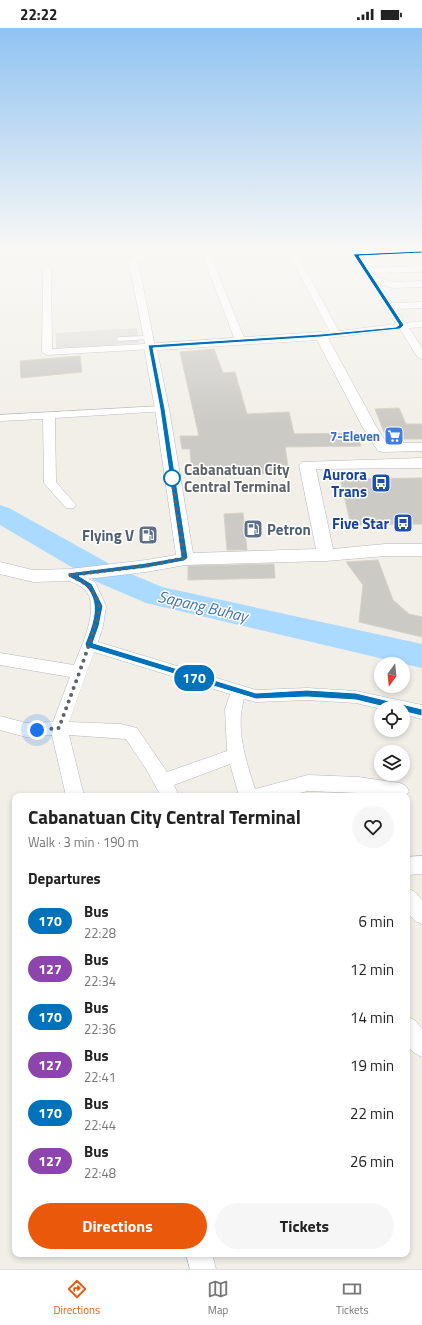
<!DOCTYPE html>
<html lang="en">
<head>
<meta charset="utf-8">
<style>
	:root { --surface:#fff; --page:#f6f6f6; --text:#222; --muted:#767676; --line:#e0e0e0; --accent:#ea580c }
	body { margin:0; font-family:"Titillium Web",sans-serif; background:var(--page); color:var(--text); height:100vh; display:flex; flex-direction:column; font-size:15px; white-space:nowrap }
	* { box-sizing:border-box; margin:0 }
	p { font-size:13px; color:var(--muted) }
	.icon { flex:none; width:22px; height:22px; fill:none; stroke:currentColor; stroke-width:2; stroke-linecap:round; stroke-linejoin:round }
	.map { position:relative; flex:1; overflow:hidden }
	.panel { position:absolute; left:12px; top:765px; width:398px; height:464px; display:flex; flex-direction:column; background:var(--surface); border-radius:8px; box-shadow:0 2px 6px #0003 }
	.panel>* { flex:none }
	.badge { padding:0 8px; border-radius:13px; font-size:14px; line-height:26px }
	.needle { width:26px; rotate:195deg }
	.fabs { position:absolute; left:374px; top:629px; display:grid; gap:8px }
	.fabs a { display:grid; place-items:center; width:36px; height:36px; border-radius:50%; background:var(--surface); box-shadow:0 2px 6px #0003; font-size:20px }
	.you { position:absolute; width:20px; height:20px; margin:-10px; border:3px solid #fff; border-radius:50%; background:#1a73e8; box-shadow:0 0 0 6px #1a73e833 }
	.map>.badge { position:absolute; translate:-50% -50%; box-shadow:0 0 0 2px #fff }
	h2 { padding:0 16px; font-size:15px; line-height:36px }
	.round { display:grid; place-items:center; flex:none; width:42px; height:42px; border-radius:21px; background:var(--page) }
	.summary { display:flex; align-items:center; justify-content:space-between; height:68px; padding:0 16px }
	h1 { font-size:19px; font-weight:700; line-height:30px }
	.button { display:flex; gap:8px; margin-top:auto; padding:8px 16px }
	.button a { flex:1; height:46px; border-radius:24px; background:var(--accent); color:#fff; font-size:16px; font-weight:700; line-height:46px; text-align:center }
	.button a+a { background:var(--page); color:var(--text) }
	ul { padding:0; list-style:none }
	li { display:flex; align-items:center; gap:12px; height:48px; padding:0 16px }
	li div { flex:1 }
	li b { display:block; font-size:15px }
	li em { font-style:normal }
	li .badge { min-width:44px; font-weight:700; text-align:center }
	.status { display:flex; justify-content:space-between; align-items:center; height:28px; padding:0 20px; background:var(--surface); direction:ltr }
	.status svg { height:11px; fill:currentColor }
	.tab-bar { display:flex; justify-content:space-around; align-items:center; height:56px; border-top:1px solid var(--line); background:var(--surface); font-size:11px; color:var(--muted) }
	.tab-bar a { display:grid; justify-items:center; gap:2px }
	.tab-bar .selected { color:var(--accent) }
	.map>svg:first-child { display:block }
</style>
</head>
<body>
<div class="status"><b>22:22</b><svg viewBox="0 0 49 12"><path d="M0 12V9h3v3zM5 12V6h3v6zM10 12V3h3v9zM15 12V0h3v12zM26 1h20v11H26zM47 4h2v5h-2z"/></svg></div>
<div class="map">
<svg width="422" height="1241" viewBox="0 0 422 1241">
	<rect width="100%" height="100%" fill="#f1efe8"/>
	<!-- industrial -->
	<path fill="#e0deda" d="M137 300 139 315 56 321V305Z"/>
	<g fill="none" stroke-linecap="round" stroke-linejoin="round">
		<!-- river -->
		<path fill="#aadaff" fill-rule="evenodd" d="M0 477 9 480 117 540 162 559 422 616V640L146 575 97 554 0 497Z"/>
	</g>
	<!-- building -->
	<path fill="#cccac5" stroke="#d6d1c6" d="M214 321 223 345 235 344 247 386 289 384 294 406 356 405 361 418 285 419 289 445 192 447 190 421H182L180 408H199L180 324Z
		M80 328 82 344 21 350 20 333Z
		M399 380 406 396H422V411H397L384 404 375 381Z
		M422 450V496L351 497 340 451Z
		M243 485 247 522H227L224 486Z
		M378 532 393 572 409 586 422 589V609L359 594 363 557 346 534Z
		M274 536 275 550 188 552V538Z"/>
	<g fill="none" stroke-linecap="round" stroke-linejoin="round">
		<defs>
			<path id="service" d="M148 308 150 309V311L119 313 116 311 119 309Z"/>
			<path id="minor" d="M208 221 245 312 243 314 240 315 235 312 202 226 150 228 138 233 155 319 153 321 47 327 42 324 43 241 44 239 47 238 51 241 52 321 145 316 129 235 130 232 149 224Z
				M286 221H294L339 303 396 296 348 221H356L358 223 422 222V226L361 228 369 240 422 238V244L372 245 375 249 393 254 422 253V259L393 260 379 256 392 275 422 274V280L396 281 405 295 422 293V299L409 300 422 320V331L418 330 400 301 321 311 318 310 316 308 318 306 330 304Z
				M162 378 167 381 166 383 55 390 56 454 76 477 74 480H66L44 455 43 391 0 393V387Z
				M70 542 95 554 106 578 103 598 98 614 256 662 307 660 356 663 422 677V691L403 686V680L381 681 356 675 307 672 256 674 244 671C235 700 246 733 255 761L308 747 358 749 400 755 406 758 409 763 406 768H381L358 765 308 763 287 768H239L230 736 174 757 179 768H161L146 741 126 711 69 707 84 768H66L52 707 26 709 0 702V688L26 695 53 694 70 649 0 637V625L74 637C81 619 102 577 84 561 77 555 68 554 63 547L65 544ZM94 624 230 666 225 681 227 723 167 744 137 700 121 696 69 694Z
				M422 828V846L407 847V829Z
				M407 861 414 863 422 872V896L415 893 407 884Z
				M407 989 415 992 422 1001V1029C402 1021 407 1007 407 989Z
				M186 1226H212L216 1241H190Z"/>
			<path id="tertiary" d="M321 304 325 305 327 308 377 400 387 415H422V423L383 424 378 423 363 400 317 312 157 322 169 381 193 525 316 521 299 437 302 434 422 430V440L316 441 333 521 385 516H422V528H385L326 533 185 537 146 544 70 553 33 554 0 546V534L33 542 70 541 146 532 176 527 155 381 144 319 146 316Z"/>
		</defs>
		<!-- service casing -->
		<use href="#service" stroke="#b5b8bc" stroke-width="1"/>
		<!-- minor casing -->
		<use href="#minor" stroke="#b5b8bc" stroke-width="1"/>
		<!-- tertiary casing -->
		<use href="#tertiary" stroke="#b5b8bc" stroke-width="1"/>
		<!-- service -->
		<use href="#service" fill="#fff" fill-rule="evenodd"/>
		<!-- minor -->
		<use href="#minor" fill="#fff" fill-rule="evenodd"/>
		<!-- tertiary -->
		<use href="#tertiary" fill="#fff" fill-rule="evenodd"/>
	</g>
	<!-- sky -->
	<linearGradient id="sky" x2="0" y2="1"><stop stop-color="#8fc3f1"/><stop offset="0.56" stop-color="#f9f8f5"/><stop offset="1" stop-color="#f9f8f5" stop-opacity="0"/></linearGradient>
	<rect width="422" height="395" fill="url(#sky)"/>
	<!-- line -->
	<path fill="#0072bc" stroke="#fff" d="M422 223V225L359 228 404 297 400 301 321 309 153 320 165 381 188 530 184 533 146 540 79 548 92 556 103 578 99 598 93 615 256 665 307 662 356 665 422 681V688L356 672 307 669 256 671 86 619 85 616C92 598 101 577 87 560 83 555 73 552 68 548V545L146 535 181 529 160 381 148 317 321 306 396 299 399 297 353 226Z"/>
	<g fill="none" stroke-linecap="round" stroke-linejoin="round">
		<!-- walk -->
		<path stroke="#5f6368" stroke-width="4" stroke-dasharray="0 7.2" d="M37 702 59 700C65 682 102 588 99 577 93 558 86 556 70 547L146 538 184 530 172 450"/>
	</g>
	<!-- icons -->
	<defs>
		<symbol id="supermarket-square" viewBox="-11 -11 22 22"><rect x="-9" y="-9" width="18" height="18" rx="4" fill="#3f7fe0" stroke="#fff"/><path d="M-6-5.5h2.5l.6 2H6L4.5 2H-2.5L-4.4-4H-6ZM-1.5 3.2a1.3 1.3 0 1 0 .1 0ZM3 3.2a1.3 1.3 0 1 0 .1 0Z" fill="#fff"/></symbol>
		<symbol id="bus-square" viewBox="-11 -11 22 22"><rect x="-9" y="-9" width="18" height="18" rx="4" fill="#1a4fb4" stroke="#fff"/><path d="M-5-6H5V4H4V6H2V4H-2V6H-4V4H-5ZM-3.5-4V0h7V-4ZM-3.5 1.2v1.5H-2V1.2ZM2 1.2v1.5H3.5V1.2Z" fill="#fff"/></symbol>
		<symbol id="fuel-square" viewBox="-11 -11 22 22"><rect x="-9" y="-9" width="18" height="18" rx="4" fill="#5c6f8a" stroke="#fff"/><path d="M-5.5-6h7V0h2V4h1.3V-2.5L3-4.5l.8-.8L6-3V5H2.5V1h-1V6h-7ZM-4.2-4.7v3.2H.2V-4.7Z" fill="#fff"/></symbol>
	</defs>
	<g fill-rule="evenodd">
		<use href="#supermarket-square" x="383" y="397" width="22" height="22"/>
		<use href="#bus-square" x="370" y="444" width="22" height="22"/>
		<use href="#bus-square" x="392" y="484" width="22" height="22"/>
		<use href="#fuel-square" x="242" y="490" width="22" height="22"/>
		<use href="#fuel-square" x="137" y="496" width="22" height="22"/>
	</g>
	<!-- markers -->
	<circle fill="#fff" stroke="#0072bc" stroke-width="2" cx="172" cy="450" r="8"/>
	<g text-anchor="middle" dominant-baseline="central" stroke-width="3" stroke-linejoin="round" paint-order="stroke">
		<!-- far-shop labels -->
		<g font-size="13" font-weight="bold" fill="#366cbe" stroke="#fff" text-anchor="end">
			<text x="380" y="408">7-Eleven</text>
		</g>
		<!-- stop labels -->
		<g font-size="15" font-weight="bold" fill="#5f6368" stroke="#fff" text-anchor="start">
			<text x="184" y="441">Cabanatuan City<tspan x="184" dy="17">Central Terminal</tspan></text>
		</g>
		<!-- transit labels -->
		<g font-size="15" font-weight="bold" fill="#164399" stroke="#fff" text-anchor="end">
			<text x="367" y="446">Aurora<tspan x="367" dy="17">Trans</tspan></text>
			<text x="389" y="495">Five Star</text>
		</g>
		<!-- service labels -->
		<g font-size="15" font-weight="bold" fill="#4e5e75" stroke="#fff" text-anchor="start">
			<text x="267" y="501">Petron</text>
			<text x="134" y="507" text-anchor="end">Flying V</text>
		</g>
		<!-- water labels -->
		<g font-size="16" font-style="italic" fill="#4174aa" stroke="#fff">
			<text transform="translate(203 578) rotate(13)">Sapang Buhay</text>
		</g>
	</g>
</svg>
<div class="fabs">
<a><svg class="needle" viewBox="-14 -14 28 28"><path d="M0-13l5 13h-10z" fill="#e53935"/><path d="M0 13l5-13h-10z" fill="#767676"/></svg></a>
<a><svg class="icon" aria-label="locate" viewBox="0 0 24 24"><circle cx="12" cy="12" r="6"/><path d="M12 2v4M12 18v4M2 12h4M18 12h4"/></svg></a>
<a><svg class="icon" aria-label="layers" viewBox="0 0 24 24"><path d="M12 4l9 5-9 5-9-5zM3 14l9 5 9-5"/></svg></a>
</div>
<div class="you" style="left:37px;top:702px"></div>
<b class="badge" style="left:194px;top:650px;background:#0072bc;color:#fff">170</b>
<section class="panel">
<div class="summary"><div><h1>Cabanatuan City Central Terminal</h1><p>Walk · 3 min · 190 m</p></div><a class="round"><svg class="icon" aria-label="heart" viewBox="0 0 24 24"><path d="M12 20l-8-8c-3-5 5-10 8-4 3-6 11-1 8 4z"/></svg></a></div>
<h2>Departures</h2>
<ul>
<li><span class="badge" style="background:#0072bc;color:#fff">170</span><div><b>Bus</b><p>22:28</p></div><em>6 min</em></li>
<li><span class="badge" style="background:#8e44ad;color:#fff">127</span><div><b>Bus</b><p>22:34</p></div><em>12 min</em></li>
<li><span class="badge" style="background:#0072bc;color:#fff">170</span><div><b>Bus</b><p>22:36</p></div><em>14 min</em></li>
<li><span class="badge" style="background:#8e44ad;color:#fff">127</span><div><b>Bus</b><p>22:41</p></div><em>19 min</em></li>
<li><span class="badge" style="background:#0072bc;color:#fff">170</span><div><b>Bus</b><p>22:44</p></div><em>22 min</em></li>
<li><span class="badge" style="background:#8e44ad;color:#fff">127</span><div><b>Bus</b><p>22:48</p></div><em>26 min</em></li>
</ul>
<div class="button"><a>Directions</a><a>Tickets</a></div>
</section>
</div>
<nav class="tab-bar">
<a class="selected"><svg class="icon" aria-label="directions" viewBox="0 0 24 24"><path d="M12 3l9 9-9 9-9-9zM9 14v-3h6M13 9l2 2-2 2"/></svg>Directions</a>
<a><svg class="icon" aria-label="map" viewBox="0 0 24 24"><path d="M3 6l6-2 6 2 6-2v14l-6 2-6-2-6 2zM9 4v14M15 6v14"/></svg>Map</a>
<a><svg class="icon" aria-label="tickets" viewBox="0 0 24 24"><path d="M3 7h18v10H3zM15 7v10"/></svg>Tickets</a>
</nav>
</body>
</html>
